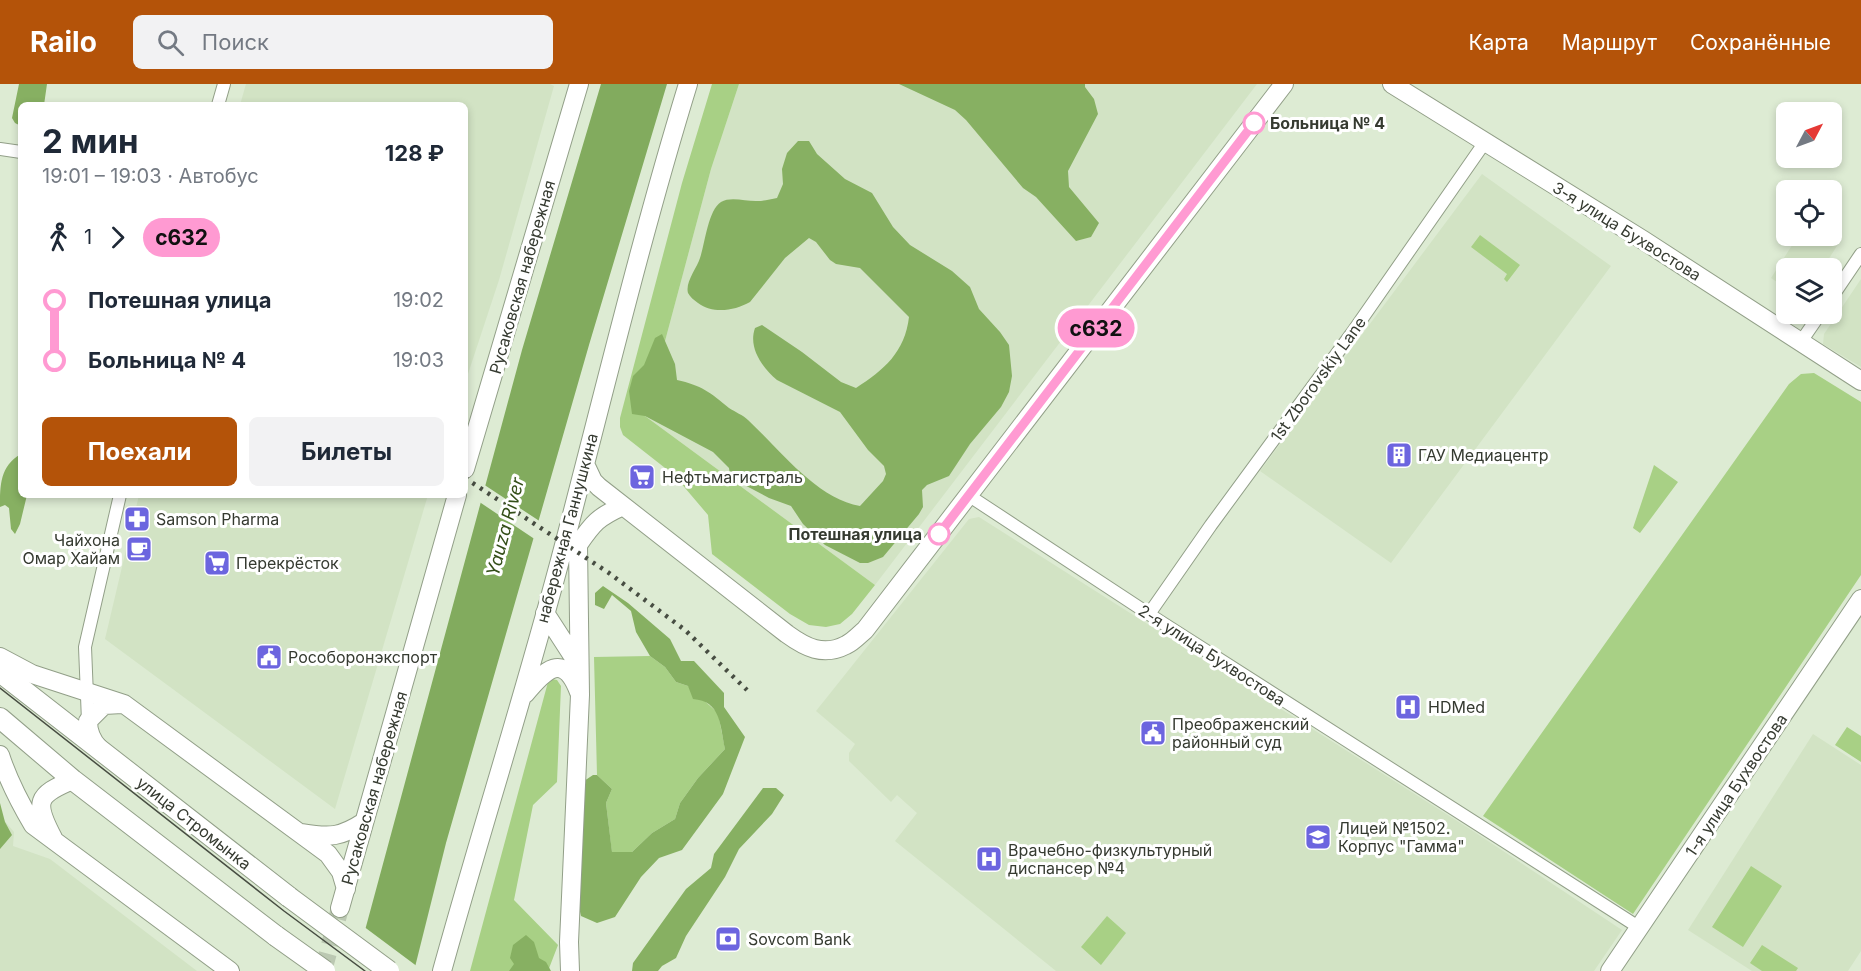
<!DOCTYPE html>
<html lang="ru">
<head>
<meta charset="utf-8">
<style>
	:root { --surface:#fff; --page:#f2f2f3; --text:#1f2937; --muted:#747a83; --accent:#b45309 }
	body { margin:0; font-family:Inter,sans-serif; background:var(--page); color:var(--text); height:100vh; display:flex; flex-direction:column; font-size:22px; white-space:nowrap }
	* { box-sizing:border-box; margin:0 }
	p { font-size:20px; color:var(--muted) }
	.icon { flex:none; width:33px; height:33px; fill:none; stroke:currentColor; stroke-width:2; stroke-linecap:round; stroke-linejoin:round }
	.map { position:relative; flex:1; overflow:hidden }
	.side { position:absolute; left:18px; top:18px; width:450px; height:396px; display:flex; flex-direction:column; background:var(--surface); border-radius:9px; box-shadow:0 3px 9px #0003 }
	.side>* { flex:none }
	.badge { padding:0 12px; border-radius:20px; font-size:21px; line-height:39px }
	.needle { width:39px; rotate:49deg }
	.buttons { position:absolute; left:1776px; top:18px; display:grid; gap:12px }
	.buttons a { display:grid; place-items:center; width:66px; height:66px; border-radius:9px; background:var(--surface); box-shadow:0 3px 9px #0003; font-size:30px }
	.map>.badge { position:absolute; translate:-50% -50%; box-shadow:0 0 0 3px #fff }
	.legs { display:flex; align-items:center; gap:9px; height:66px; padding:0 24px; font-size:20px }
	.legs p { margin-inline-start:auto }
	.overview { display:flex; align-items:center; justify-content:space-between; height:102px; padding:0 24px }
	h1 { font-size:33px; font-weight:700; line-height:45px }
	.primary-button { display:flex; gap:12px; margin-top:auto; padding:12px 24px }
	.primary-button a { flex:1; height:69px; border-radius:9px; background:var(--accent); color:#fff; font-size:24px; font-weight:700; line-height:69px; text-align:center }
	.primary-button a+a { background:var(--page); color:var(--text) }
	ul { padding:0 24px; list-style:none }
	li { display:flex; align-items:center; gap:21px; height:60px; font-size:22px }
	li i { display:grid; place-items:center; width:9px; height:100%; margin:0 8px; background:currentColor }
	li i::after { content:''; width:15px; height:15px; margin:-8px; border:4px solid; border-radius:50%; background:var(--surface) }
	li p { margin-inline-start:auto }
	li:first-child i { background:linear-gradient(#0000 50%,currentColor 0) }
	li:last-child i { background:linear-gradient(currentColor 50%,#0000 0) }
	header { display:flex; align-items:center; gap:36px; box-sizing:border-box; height:84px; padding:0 30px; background:var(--accent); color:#fff }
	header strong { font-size:28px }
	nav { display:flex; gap:33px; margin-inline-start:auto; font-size:21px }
	.search { width:420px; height:54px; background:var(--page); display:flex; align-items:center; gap:15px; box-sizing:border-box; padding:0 21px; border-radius:9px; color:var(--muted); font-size:22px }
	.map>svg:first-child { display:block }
</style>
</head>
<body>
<header>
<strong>Railo</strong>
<div class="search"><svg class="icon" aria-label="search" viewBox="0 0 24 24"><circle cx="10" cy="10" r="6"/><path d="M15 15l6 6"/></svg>Поиск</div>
<nav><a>Карта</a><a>Маршрут</a><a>Сохранённые</a></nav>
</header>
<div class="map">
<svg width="1861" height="887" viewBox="0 0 1861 887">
	<rect width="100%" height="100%" fill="#ddebd3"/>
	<!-- built -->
	<path fill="#d2e3c4" d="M246 0H550L554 2 499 196 465 299V21H240Z
		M739 0H1257L875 501 645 332 711 85Z
		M1482 90 1611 182 1391 479 1260 387Z
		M1832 147 1842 154 1823 184H1786V204L1771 194 1798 152H1832Z
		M1861 195V283L1823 260 1824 250Z
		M139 411H428L335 725 105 555Z
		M979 433 1473 747 1622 846 1594 887H1056L895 757 917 729 897 711 891 718 849 677V669L855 660 816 627 969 435Z
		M1813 650 1861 681V867L1848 887H1752L1688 846Z
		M0 725 3 735 14 748 13 762 50 775 197 887H0Z"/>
	<!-- green -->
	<path fill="#a8d085" d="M712 0H739L711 85 645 332 875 501 852 530 840 540 826 543 809 541 790 530 712 470 708 431 674 391 623 351 620 343V334L682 99Z
		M1480 151 1520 181 1507 198 1504 195 1507 190 1471 163Z
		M1814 289 1861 318V491L1633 830 1483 732 1789 300 1801 290Z
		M1654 381 1678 398 1640 449 1633 444Z
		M650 572 665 583 676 598 688 602 718 629 725 665 698 694 680 719 675 735 652 749 632 768 612 769 606 719 612 705 597 691 594 573Z
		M552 595 557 596 561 602 557 698 533 721 514 816 558 861 548 887H470L548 598Z
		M1847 643 1861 652V678L1835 661Z
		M1751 782 1782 802 1743 863 1712 843Z
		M1107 832 1126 849 1101 881 1081 863Z
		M1762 861 1798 884 1796 887H1762L1750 879Z"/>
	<!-- forest -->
	<path fill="#87b062" d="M19 0H47L44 21H21V42L15 39 12 34Z
		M899 0H1085V3L1094 15 1098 30 1068 87 1069 103 1099 139 1091 153 1076 157 1036 113 1023 104 966 36 955 26Z
		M798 57H809L817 70 845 95 872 109 893 143 910 161 952 187 970 203 979 225 1000 248 1009 261 1012 292 1009 308 1001 323 970 360 949 392 927 401 922 406 923 423 919 430 883 473 868 479H860L825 461 803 440 791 422 769 414 735 396 730 391 729 384 713 368 645 332 632 330 629 307 633 292 644 281 655 254 662 250 675 280 677 296C701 301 711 309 729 324 735 328 743 331 748 336 780 366 817 415 860 422L883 397 886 390 884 382 868 366 840 328 777 296C762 283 748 264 755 244L762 241 802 268 841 298 856 304C884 286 905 268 909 233L860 184 836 180 830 176 816 158 809 154 785 174 750 218C734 227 713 230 698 219 694 216 690 213 688 209 685 198 697 184 700 174 705 160 708 126 721 118 731 112 748 118 758 117 764 117 771 115 777 114L783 100 782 85 787 69Z
		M21 370V411H27L20 440 15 450 11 445 9 424 5 421 0 423C0 401 0 382 21 370Z
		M603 502 628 519 670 555 681 577H694L724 609V623L745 653 723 710 682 766 659 774 641 793 615 833 597 839 581 832 577 815 584 697 593 691H597L612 705 606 719 612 768H632L652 749 675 735 680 719 698 694 725 665C720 641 721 617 693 615L688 602 676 598 665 583 650 572 636 548 631 527 612 511 604 525 595 521V509Z
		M763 704H776L784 711 772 730 739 765 725 793 686 852 676 874 662 882 658 887H632L633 879 686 805 711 784 714 770Z
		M0 719 5 738 12 751 0 765Z
		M526 851 534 858 539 874 546 878 551 887H509L514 880 510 874 513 861Z"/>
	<!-- water -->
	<path fill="#82ab5e" d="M601 0H667L589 261 446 759 414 887H354L522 266Z"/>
	<!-- pier -->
	<path fill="#ddebd3" d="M483 400 541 438 536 456 478 417Z
		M363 842 418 883 417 887H351Z"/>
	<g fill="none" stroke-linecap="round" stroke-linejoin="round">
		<!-- secondary-tunnel -->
		<path stroke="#bbc8b2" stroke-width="18" stroke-dasharray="18 9" stroke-linecap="butt" d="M323 887 340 824"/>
		<defs>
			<path id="street" d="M218 21 224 0
				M0 65 21 68
				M1832 213 1861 170
				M1800 259 1820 230
				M968 411 1158 536 1640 844
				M1149 530 1211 441 1352 249 1485 58
				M88 637 85 563 120 411"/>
			<path id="secondary" d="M1392 0 1643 156 1861 297
				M585 380 593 397 599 403 787 550C805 563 823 573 846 561 853 558 859 551 865 546L1284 0
				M465 385 579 0
				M545 529 578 580
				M0 573 32 590 124 620 328 770 341 788 346 805
				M525 610C545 586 563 567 579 608
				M99 664C91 656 88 648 88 637L104 621 122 620
				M0 671C8 696 20 719 33 741L230 887
				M302 749C330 754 341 753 364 738
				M53 754C34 718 36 711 73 696
				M340 824 457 411
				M442 887C481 746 526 606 563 465 604 309 641 153 688 0
				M570 887 569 858 580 611 578 461C593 439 598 433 623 422
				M1610 887 1861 515"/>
			<path id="primary" d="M0 588 289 813
				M0 634 73 696 276 852"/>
		</defs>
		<!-- street casing -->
		<use href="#street" stroke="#929f88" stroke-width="14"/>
		<!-- secondary casing -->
		<use href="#secondary" stroke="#929f88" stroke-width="20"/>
		<!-- primary casing -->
		<use href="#primary" stroke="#929f88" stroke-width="22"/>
		<!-- street -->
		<use href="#street" stroke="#fff" stroke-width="12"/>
		<!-- secondary -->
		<use href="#secondary" stroke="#fff" stroke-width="18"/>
		<!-- primary -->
		<use href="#primary" stroke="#fff" stroke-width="20"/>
		<!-- tram -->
		<path stroke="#474d42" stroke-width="1.5" d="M0 604 284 827 365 887"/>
		<!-- rail -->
		<path stroke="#474d42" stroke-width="4.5" stroke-dasharray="3 6" stroke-linecap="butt" d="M465 394 609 489 685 546 747 606"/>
		<defs>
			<path id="primary-bridge" d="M289 813 389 887
				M276 852 325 887"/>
		</defs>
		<!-- primary-bridge casing -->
		<use href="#primary-bridge" stroke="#929f88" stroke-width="22" stroke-linecap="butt"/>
		<!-- primary-bridge -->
		<use href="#primary-bridge" stroke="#fff" stroke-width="20"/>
	</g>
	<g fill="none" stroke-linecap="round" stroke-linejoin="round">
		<defs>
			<path id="line-1" d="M939 450 1254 39"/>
		</defs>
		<!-- line-1 casing -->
		<use href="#line-1" stroke="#fff" stroke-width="14"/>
		<!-- line-1 -->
		<use href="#line-1" stroke="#ff9ad2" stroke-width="9"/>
	</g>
	<!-- icons -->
	<defs>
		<symbol id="building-square" viewBox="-11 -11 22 22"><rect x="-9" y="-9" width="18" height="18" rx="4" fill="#6c65df" stroke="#fff"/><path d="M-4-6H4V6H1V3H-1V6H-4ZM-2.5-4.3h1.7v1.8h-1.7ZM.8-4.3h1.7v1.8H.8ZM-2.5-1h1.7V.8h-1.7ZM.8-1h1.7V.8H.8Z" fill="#fff"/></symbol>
		<symbol id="supermarket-square" viewBox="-11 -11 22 22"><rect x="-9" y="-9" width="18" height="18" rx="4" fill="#6c65df" stroke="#fff"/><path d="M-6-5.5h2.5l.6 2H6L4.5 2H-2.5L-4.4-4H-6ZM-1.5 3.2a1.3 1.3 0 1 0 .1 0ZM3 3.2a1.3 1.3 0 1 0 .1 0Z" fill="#fff"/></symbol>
		<symbol id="pharmacy-square" viewBox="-11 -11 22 22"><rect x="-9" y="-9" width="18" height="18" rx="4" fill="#6c65df" stroke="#fff"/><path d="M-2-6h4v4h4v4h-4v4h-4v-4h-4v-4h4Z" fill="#fff"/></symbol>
		<symbol id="cafe-square" viewBox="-11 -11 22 22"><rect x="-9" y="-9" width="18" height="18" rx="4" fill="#6c65df" stroke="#fff"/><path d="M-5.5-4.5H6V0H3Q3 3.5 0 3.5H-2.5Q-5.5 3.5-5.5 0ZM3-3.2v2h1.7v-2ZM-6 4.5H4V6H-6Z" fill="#fff"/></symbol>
		<symbol id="civic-square" viewBox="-11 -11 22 22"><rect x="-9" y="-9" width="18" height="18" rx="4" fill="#6c65df" stroke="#fff"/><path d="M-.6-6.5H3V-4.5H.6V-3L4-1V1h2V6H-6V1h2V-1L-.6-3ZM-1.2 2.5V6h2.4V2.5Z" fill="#fff"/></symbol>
		<symbol id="hospital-square" viewBox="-11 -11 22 22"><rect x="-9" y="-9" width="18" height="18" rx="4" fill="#6c65df" stroke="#fff"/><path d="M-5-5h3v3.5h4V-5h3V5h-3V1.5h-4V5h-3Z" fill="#fff"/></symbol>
		<symbol id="school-square" viewBox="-11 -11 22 22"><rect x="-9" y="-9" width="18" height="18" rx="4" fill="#6c65df" stroke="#fff"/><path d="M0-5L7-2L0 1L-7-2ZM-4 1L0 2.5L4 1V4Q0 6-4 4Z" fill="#fff"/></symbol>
		<symbol id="bank-square" viewBox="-11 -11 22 22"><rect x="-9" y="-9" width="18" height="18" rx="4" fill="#6c65df" stroke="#fff"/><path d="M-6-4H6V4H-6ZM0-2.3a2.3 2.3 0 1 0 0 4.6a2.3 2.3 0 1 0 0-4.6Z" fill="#fff"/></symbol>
	</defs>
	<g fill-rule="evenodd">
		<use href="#building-square" x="1384" y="356" width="30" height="30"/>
		<use href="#supermarket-square" x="627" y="378" width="30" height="30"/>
		<use href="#pharmacy-square" x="122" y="420" width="30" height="30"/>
		<use href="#cafe-square" x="124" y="450" width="30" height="30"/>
		<use href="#supermarket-square" x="202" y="464" width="30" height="30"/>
		<use href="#civic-square" x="254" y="558" width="30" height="30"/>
		<use href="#hospital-square" x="1393" y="608" width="30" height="30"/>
		<use href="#civic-square" x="1138" y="634" width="30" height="30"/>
		<use href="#school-square" x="1303" y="738" width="30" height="30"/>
		<use href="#hospital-square" x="974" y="760" width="30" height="30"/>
		<use href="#bank-square" x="713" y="840" width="30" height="30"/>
	</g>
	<!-- markers -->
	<g fill="#fff" stroke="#ff9ad2" stroke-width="3">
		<circle cx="1254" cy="39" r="10"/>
		<circle cx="939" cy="450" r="10"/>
	</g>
	<g text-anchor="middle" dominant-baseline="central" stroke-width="6" stroke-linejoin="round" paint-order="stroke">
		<!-- stop labels -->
		<g font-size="16" font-weight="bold" fill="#353a30" stroke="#fff" text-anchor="start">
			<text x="1270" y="39">Больница № 4</text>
			<text x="922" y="450" text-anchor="end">Потешная улица</text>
		</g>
		<!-- street labels -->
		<g font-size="16" fill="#353a30" stroke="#fff">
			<text transform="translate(1627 147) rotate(32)">3-я улица Бухвостова</text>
			<text transform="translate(522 193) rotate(-74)">Русаковская набережная</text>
			<text transform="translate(1318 295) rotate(-54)">1st Zborovskiy Lane</text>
			<text transform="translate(567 444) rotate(-75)">набережная Ганнушкина</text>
			<text transform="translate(1212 571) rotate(33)">2-я улица Бухвостова</text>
			<text transform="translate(1736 701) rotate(-56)">1-я улица Бухвостова</text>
			<text transform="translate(374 704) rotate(-74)">Русаковская набережная</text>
			<text transform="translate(194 739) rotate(38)">улица Стромынка</text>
		</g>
		<!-- poi labels -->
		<g font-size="16" fill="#353a30" stroke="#fff" text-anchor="start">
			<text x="1418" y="371">ГАУ Медиацентр</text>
			<text x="662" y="393">Нефтьмагистраль</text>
			<text x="156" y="435">Samson Pharma</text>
			<text x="120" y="456" text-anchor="end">Чайхона<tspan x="120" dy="18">Омар Хайам</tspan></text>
			<text x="236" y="479">Перекрёсток</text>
			<text x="288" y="573">Рособоронэкспорт</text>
			<text x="1428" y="623">HDMed</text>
			<text x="1172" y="640">Преображенский<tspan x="1172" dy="18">районный суд</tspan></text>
			<text x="1338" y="744">Лицей №1502.<tspan x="1338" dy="18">Корпус "Гамма"</tspan></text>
			<text x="1008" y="766">Врачебно-физкультурный<tspan x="1008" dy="18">диспансер №4</tspan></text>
			<text x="748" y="855">Sovcom Bank</text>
		</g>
		<!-- water labels -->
		<g font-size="18" font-style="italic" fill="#344f19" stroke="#fff">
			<text transform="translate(505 443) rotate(-75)">Yauza River</text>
		</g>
	</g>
</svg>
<div class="buttons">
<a><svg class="needle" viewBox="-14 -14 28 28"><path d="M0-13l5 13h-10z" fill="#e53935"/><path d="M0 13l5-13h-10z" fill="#747a83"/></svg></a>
<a><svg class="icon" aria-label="locate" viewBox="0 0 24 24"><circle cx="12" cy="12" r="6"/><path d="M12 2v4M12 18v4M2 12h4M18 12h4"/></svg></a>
<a><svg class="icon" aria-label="layers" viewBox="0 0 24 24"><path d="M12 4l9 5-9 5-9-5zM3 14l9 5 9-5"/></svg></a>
</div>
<b class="badge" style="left:1096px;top:244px;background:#ff9ad2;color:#111">с632</b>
<section class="side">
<div class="overview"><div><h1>2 мин</h1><p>19:01 – 19:03 · Автобус</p></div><b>128 ₽</b></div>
<div class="legs"><svg class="icon" aria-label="walk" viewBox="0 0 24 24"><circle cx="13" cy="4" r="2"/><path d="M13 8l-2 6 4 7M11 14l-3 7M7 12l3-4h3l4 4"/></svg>1<svg class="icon" aria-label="forward" viewBox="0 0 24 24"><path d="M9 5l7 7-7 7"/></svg><b class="badge" style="background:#ff9ad2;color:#111">с632</b></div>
<ul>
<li><i style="color:#ff9ad2"></i><b>Потешная улица</b><p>19:02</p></li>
<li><i style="color:#ff9ad2"></i><b>Больница № 4</b><p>19:03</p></li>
</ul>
<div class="primary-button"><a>Поехали</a><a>Билеты</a></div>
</section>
</div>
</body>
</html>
